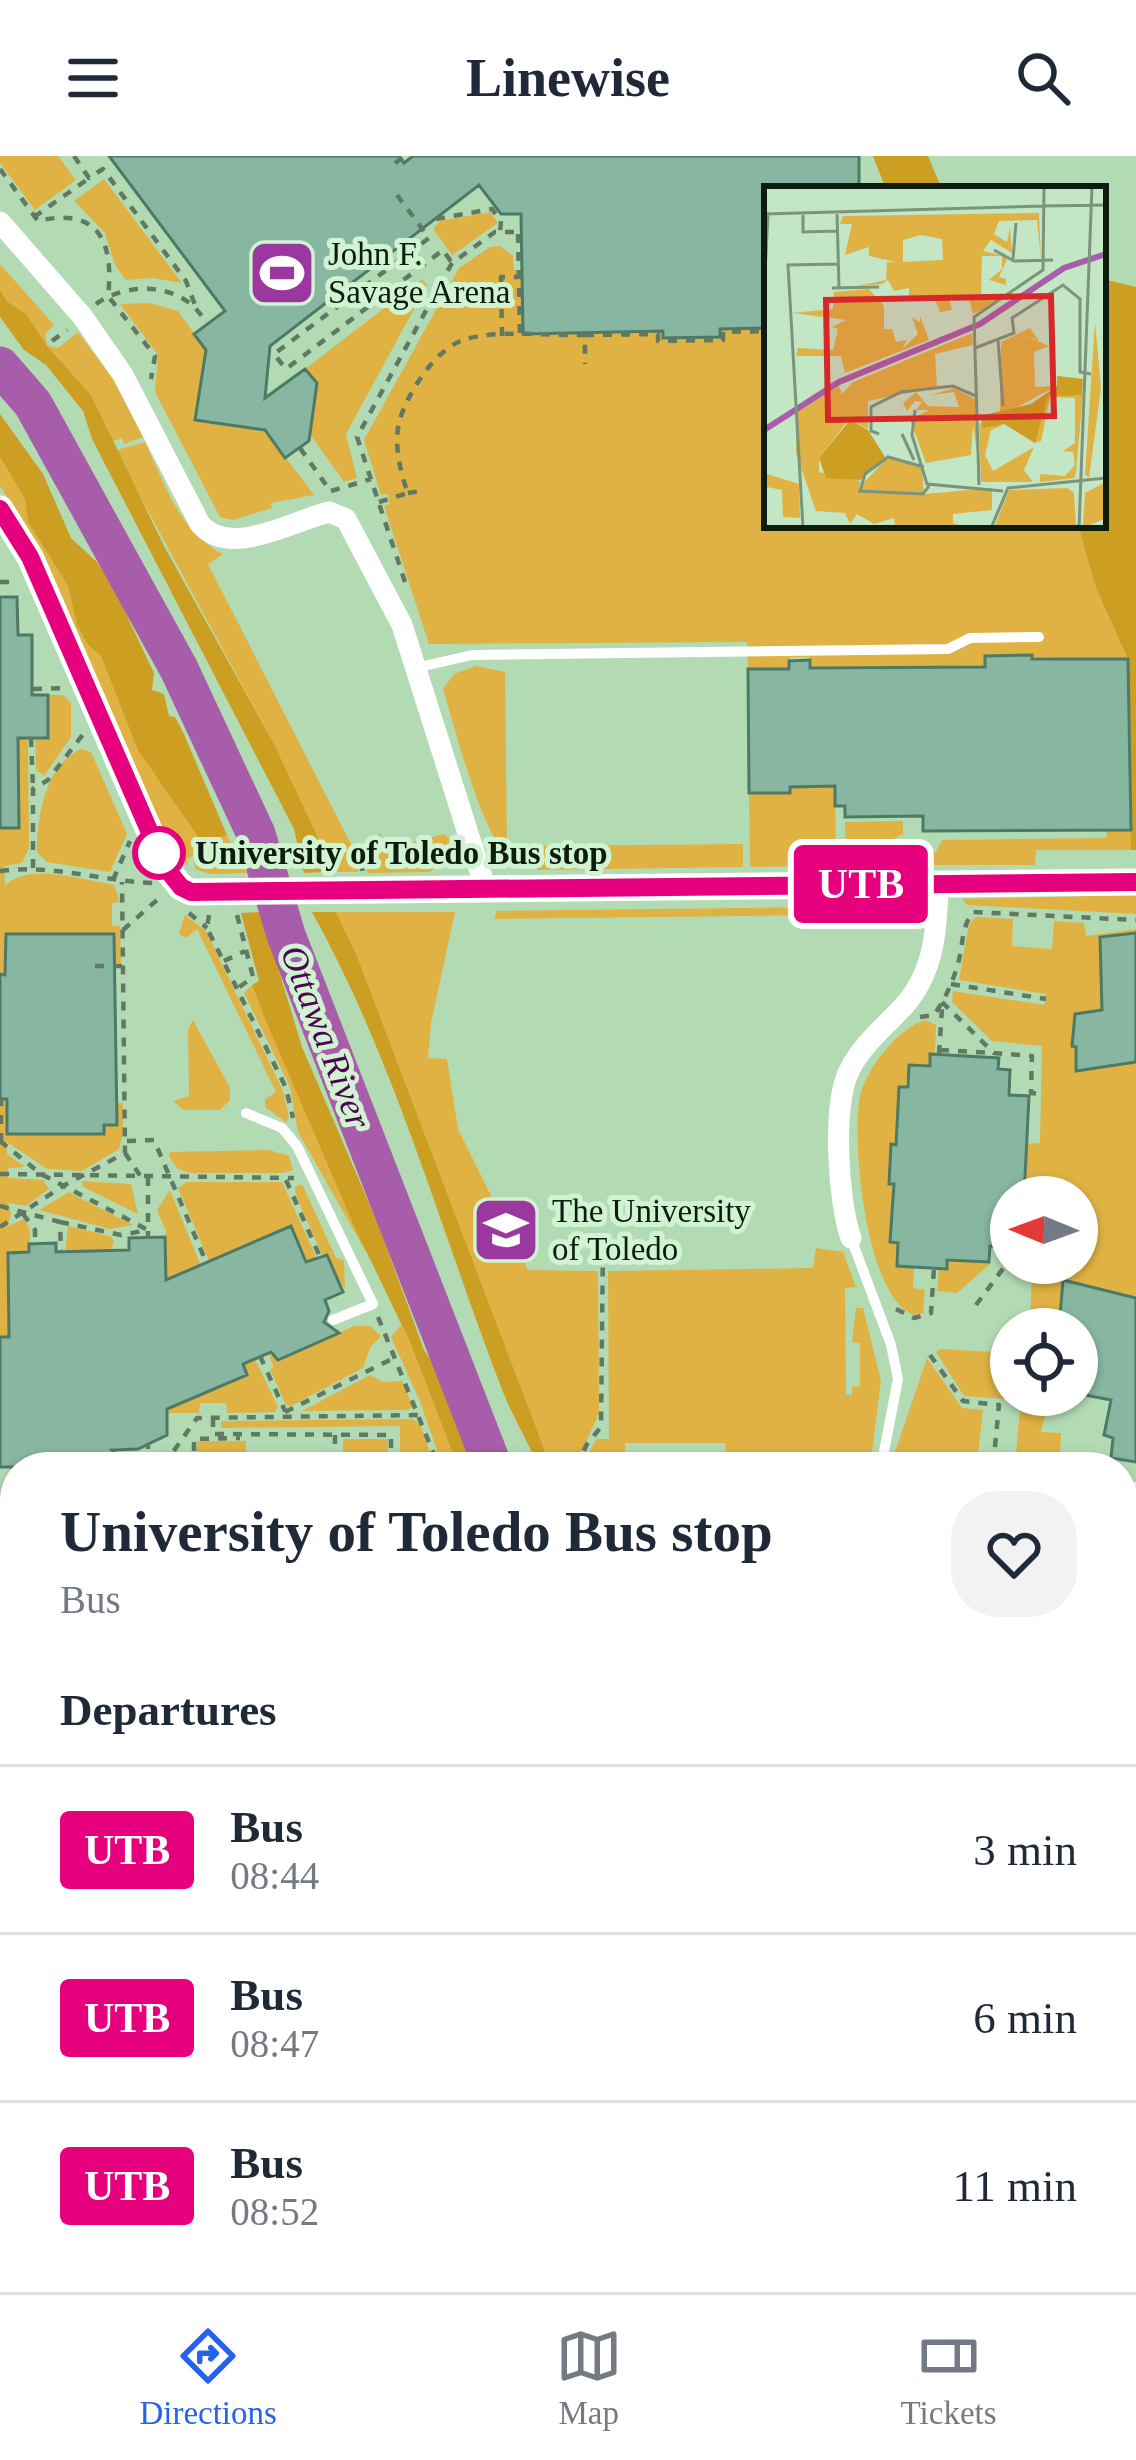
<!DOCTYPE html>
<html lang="en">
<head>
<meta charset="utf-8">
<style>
	:root { --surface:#fff; --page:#f2f2f3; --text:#1f2937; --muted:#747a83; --line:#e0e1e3; --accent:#2563eb }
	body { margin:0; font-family:Georgia,serif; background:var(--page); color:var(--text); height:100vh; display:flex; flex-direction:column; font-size:45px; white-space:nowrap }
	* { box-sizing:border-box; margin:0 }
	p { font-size:39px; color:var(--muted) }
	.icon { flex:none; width:66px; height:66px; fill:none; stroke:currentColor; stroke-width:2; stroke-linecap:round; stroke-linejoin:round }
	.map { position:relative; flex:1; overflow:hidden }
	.sheet { position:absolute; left:0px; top:1296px; width:1137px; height:840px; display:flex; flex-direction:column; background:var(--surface); border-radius:48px 48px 0 0; box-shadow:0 3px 9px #0004 }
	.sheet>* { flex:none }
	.badge { padding:0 24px; border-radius:9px; font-size:42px; line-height:78px }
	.needle { width:78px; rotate:271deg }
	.controls { position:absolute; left:990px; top:1020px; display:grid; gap:24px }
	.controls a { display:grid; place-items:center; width:108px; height:108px; border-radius:50%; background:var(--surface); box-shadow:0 3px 9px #0004; font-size:60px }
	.map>.badge { position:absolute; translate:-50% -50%; box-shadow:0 0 0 6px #fff }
	h2 { padding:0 60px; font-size:45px; line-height:108px }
	.round { display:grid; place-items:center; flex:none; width:126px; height:126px; border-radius:48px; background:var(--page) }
	.headline { display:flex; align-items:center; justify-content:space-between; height:204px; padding:0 60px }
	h1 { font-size:57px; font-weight:800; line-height:90px }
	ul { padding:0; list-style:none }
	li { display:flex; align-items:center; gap:36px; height:168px; padding:0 60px; border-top:3px solid var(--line) }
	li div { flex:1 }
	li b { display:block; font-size:45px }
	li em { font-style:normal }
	li .badge { min-width:132px; font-weight:700; text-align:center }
	header { display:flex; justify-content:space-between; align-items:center; height:156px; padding:0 60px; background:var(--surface); font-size:54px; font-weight:800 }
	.menu { display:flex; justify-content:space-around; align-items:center; height:168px; border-top:3px solid var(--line); background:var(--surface); font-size:33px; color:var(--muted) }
	.menu a { display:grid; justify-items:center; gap:6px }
	.menu .current { color:var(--accent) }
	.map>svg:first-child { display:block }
</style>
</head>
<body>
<header><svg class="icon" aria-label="menu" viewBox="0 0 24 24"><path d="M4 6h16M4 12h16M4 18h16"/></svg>Linewise<svg class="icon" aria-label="search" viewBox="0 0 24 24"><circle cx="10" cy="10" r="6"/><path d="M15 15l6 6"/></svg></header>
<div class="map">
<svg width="1136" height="2136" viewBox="0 0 1136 2136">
	<rect width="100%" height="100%" fill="#c3e6c4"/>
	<!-- built -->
	<path fill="#b2dbb4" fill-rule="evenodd" d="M0 0H1136V2136H0ZM767 33H1103V369H767ZM1011 1041H1077V1107H1011ZM1011 1173H1077V1239H1011ZM15 1311H1122V2121H15Z"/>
	<!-- green -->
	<path fill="#dfb243" d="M0 0H58L76 24 35 54 0 7Z
		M104 23 182 127 152 122 126 124 115 109 105 77 74 45Z
		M490 56 498 67 452 99 433 73 440 65Z
		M500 90 513 100 514 114H522L524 178 663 175 664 182 719 181 720 173 767 172V369H1078L1096 432 1128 503 986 500 985 511 811 512 810 501H790L789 513H748L747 486 429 488 384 350 390 348 387 338 381 339 364 284 459 112 490 91Z
		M0 108 54 169 45 178 47 189 58 192 78 176 113 223 143 281 124 288 122 282 113 285 91 239 48 191 26 158 8 146 0 134Z
		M422 123 427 129 346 278 357 322 344 326 310 278 317 228 305 213Z
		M150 147 178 155 206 194 196 263 265 274 314 339 271 347 272 352 233 364 220 361 155 236 158 199 120 148Z
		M145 286C165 328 180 377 223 398L208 408 358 702V716H323L316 677 274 588 120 303 117 294Z
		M0 301 25 343 28 366 68 430 77 469 88 489 101 500 139 594 199 682 227 679 247 717 210 718 195 713 193 700 187 703 188 710 180 701H174L44 399 0 330Z
		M476 510 505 516 507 689H527L525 713C487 708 455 570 443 533L454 518Z
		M48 539H63L71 547V581L44 620 36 614 35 582 48 581Z
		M18 582H28L29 692 22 707 4 710 5 730C26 706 84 724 114 729L120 746 112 747V770H120L121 807H115L113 778H6L5 819 0 818V672L19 671Z
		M81 593 91 596 127 678 110 716 47 706 37 696C36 662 46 608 81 593Z
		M835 630 836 710 750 711 749 637H789L790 631Z
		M903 665V678L846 707 845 666Z
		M1107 674H1131V694H1036L1035 709H931L923 704V698L936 696 942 684 1106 682Z
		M443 678 453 685 457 695 430 716 367 717 366 700Z
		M743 688V711L537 714 534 690Z
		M1136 739V758L967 749 962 743Z
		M906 750 908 758 494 763 497 755Z
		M336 756H455L431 867 428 902 447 903 458 973 528 1114 598 1115 599 1258 574 1311H551L357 800Z
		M185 759 206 775 283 935 289 962 286 966 265 951V943L276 936 197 773 186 782 179 778Z
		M976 761 1013 763 1012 790 1052 793 1054 765 1084 767 1086 780 1136 773V1306L1111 1302 1113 1283 1104 1279 1111 1244 1080 1238 1094 1183 1077 1178V1173H1030L1032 1107H1077V1041H1024L1027 988 1040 987 1042 890 992 885 952 846 953 835 1045 849V838L959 824 969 768Z
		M252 829 265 863 370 1103 298 976 290 931 244 837Z
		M193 864 230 932V944L220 954H184L173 945 189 940 188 873Z
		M925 864 936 869 935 898H930V910L909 909 896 989H891L889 1027 894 1028 891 1086 898 1087 897 1110 914 1111 913 1132 925 1134 923 1157 914 1159C866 1142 851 986 860 940 865 914 899 871 925 864Z
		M0 886 1 943H7L8 978H103V969H117L116 947H123V978L119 993 82 1015 47 1013 7 986V998L25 1011 8 1012V1022L43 1024 49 1033 26 1050 8 1047 11 1057 8 1070 24 1063C34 1078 29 1082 29 1096L8 1097 9 1181H0Z
		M269 994 289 1000 293 1014 283 1017H189L177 1012 169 1000 170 996Z
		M82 1025 131 1028 138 1058 83 1031Z
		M187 1026H282L317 1103 307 1108 210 1107 178 1032Z
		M302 1028 336 1102 344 1104 345 1134 327 1100 323 1101 296 1040 295 1031Z
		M170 1034 201 1110 166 1124V1075L157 1054Z
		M69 1036 72 1038 133 1069 110 1073 39 1054Z
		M68 1070 110 1080 114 1085 111 1095 65 1096Z
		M816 1092 843 1096 856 1131 845 1132 846 1239H852V1231L860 1230V1187L852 1186 856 1152H863L881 1225 870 1311H726L725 1287H625V1311H583L596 1283H609L608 1115 813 1112Z
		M947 1104 989 1106V1109L957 1137 937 1135 939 1112H947Z
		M401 1169 410 1186 458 1311H443L419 1243 391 1181Z
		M354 1170H370L381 1180 370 1192 363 1212 291 1250 286 1249 270 1213 274 1211 268 1197 278 1204Z
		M941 1193 1011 1197V1239H1050L1041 1276 1061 1277 1060 1299 1016 1296 1021 1244 964 1240 936 1196Z
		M927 1202 962 1252 983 1254 977 1307 894 1299Z
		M255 1203 278 1251 275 1256 227 1257 226 1247H200L199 1257H167V1253L247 1219 243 1208Z
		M370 1219 383 1226 402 1225 413 1251 408 1254 302 1255Z
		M412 1263 420 1268 435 1311H400V1270L221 1272V1265Z
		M343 1283H388V1311H360L359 1304H343Z
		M197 1285H246V1306H235V1311H197Z
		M1136 1543V1609H1122V1547Z
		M15 1671V1786L0 1771V1674Z
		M1136 1759 1132 1871 1136 1922 1122 1967V1760Z
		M0 1788 15 1803V2004H0Z
		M1136 1990V2136H1076V2121H1122V1999Z
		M945 2121H1017L1026 2136H954Z"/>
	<!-- forest -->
	<path fill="#cc9e22" d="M873 0H928L942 33H886Z
		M1103 123 1136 131V694H1131L1128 503 1096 432 1078 369H1103Z
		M0 134 8 146 26 158 48 191 91 239 164 390 274 588 316 677 323 716 304 717 294 673 92 283 83 255 46 209 24 194 0 161Z
		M0 258 43 318 71 382 98 407 117 439 154 517 152 534 164 538 169 560 175 561 183 576 227 679 206 686 199 682 138 594 101 500 88 489 77 469 68 430 28 366 25 343 0 301Z
		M261 756 302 891 378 1068 424 1194 435 1210 474 1311H458L410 1186 355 1072 265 863 252 829 259 825 241 757Z
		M312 756H336L357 800 551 1311H539C528 1286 513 1261 503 1236 441 1076 396 907 312 756Z
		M1125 1446 1136 1448V1543L1122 1547V1448Z"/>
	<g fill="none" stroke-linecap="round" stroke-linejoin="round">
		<!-- river -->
		<path stroke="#a75da9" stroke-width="39" d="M0 210 33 248 179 513 256 678 286 779 493 1311
			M830 2121 838 2136"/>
	</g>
	<!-- building -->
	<path fill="#87b6a1" stroke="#4d7a67" stroke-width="3" d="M109 0H399L404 7 413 0H859V33H767V172L720 173V181L663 182V175L523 178 521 58H501L479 29 270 190 265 242 305 213 317 227 309 285 285 302 265 274 195 264 206 194 194 178 225 155Z
		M0 441H17L18 479H32V539H48V582H18L19 672H0Z
		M1032 499V503H1128L1131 674 923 675V660L845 661V650H835V630L790 631V637H749L748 513H789V505L810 504V512L985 511V500Z
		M1136 777V906L1076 915V891L1072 890 1075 858 1102 854 1100 781Z
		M6 778H114L117 969H104V978H7V943H0V818L5 819Z
		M930 898 999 902 998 913 1010 914 1009 939 1029 940 1024 1041H1011V1091L990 1090 989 1106 947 1104V1113L897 1110 898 1087 890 1086 894 1028H889L891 988 896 989 899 931H908L909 909 930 910Z
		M291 1070 306 1106 327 1099 343 1136 325 1144 329 1155 324 1166 339 1177 278 1204 271 1196 243 1208 247 1219 167 1253V1279L138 1293 112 1294 128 1311H0V1181H9L8 1097 29 1096V1088L56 1087V1096L129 1094V1082L165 1081 166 1124Z
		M1063 1124 1136 1142V1306L1111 1302 1113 1282 1104 1279 1111 1244 1080 1238 1090 1182 1077 1178V1173H1059Z"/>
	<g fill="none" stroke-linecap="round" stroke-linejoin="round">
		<!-- path -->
		<path stroke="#617862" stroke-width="4.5" stroke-dasharray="9 9" stroke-linecap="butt" d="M74 0 89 22 103 13 186 125 195 149
			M395 7 405 0
			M0 13 38 65C100 50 114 88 108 140L155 200 151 223
			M397 39 429 82 274 198 286 213 443 94 452 107
			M34 61 88 23
			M436 63 492 53 501 65 500 77
			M518 78 520 181
			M96 148C128 125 181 127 203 162
			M585 179 658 178V185L723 184V176L767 175
			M502 180 501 121H519
			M52 185 67 174
			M300 292 331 336
			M331 335 371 323
			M408 337 421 335
			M379 346 408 337C400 316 393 286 400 263 409 235 435 194 463 184 495 173 550 180 585 179V208
			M0 426H18
			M405 426 357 281 452 107 495 76H522
			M33 533 67 532
			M31 582 33 633
			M33 712V633L48 624 84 577
			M0 715C53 708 100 725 153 727
			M362 715V700L381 680
			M113 724 130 685
			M189 757 207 772
			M209 759 207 772 286 932 293 962
			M237 759 253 821 238 832
			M123 774 157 744
			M224 805 245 795
			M95 810H124
			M951 828 1046 843
			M942 846 994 897 1032 900 1031 937 1042 938
			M920 861 934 859C946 842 954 823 959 804 963 787 962 770 973 756L1136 764
			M940 894 994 897
			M939 898 942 852
			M0 985 41 1018 148 1074
			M127 985 154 984 207 1108
			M1 986V943
			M125 997 141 1021
			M0 1018 294 1022
			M148 1021V1082
			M286 1024 320 1101
			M0 1050 60 1066 61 1096
			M23 1058 35 1074V1087
			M60 1066 121 1079 148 1074
			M0 1071 63 1030 125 997 122 726
			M976 1149 1005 1110 1031 1112
			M896 1153 914 1162 931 1157 934 1112
			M378 1161 439 1311
			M930 1199 963 1245 999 1249 993 1311
			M260 1200 285 1255
			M285 1256 396 1201
			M213 1262V1278L391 1279V1311
			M335 1279V1311
			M148 1303H194V1283L240 1282
			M899 1305 954 1311
			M993 1309 1031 1311
			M148 1311V1287
			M168 1311V1303L197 1262 421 1259
			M576 1311 587 1288 601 1271 603 1084
			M1122 1519 1136 1518
			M0 1527 15 1541
			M0 1668 15 1665
			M0 1782 15 1796
			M1122 1981 1136 1936
			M1122 1992 1136 1985
			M0 2007H15
			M120 2121V2136
			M738 2121 740 2136
			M939 2121 948 2136
			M1022 2121 1031 2136
			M1071 2121V2136
			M493 2136 501 2121
			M551 2136V2121
			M615 2136V2121
			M645 2136V2121H651"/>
		<!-- lane -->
		<path stroke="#fff" stroke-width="10" d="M415 512 472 499 948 493 970 482 1039 481
			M246 957 282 972 297 990 373 1148 333 1164
			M851 1082 891 1189 898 1223 881 1311
			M1122 1329 1136 1331
			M1122 1733H1136"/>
		<!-- street -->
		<path stroke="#fff" stroke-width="21" d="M0 66 82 160 123 219 200 368C230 403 292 365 329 356L346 363 402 469 486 734
			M0 353 30 401 165 711 181 731 191 736 1136 726
			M851 1082C838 1047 832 949 849 915 861 890 884 871 903 851 935 816 937 772 938 727
			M0 1560 15 1580
			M0 1631 15 1619"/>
	</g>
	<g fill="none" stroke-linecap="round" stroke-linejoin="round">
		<defs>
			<path id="line" d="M0 353 30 401 165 711 181 731 191 736 1136 726"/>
		</defs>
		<!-- line casing -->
		<use href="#line" stroke="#fff" stroke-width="27"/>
		<!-- line -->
		<use href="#line" stroke="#e6007e" stroke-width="18"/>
	</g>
	<!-- icons -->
	<defs>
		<symbol id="stadium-square" viewBox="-11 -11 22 22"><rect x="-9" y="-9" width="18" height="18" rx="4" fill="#9a389f" stroke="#d0f3d1"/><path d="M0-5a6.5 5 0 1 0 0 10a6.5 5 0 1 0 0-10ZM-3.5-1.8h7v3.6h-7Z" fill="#fff"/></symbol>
		<symbol id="university-square" viewBox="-11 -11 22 22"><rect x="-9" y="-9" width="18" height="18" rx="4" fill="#9a389f" stroke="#d0f3d1"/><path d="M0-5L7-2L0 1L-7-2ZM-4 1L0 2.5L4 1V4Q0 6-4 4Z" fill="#fff"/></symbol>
	</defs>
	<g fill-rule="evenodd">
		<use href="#stadium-square" x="244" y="79" width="76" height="76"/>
		<use href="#university-square" x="468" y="1036" width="76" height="76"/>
	</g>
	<!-- markers -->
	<circle fill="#fff" stroke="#e6007e" stroke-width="6" cx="159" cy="697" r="24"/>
	<g text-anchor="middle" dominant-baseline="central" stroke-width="10" stroke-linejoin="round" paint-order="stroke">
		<!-- poi labels -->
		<g font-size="33" fill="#0e1b0f" stroke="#d0f3d1" text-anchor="start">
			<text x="328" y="98">John F.<tspan x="328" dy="38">Savage Arena</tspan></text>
			<text x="552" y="1055">The University<tspan x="552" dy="38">of Toledo</tspan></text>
		</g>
		<!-- stop labels -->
		<g font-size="33" font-weight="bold" fill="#0e1b0f" stroke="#d0f3d1" text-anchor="start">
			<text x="195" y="697">University of Toledo Bus stop</text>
		</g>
		<!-- water labels -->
		<g font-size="36" font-style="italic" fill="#4e0452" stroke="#d0f3d1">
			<text transform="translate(326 881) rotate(69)">Ottawa River</text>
		</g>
	</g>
	<!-- overview -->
	<g transform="translate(764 30)">
		<rect width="342" height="342" fill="#c3e6c4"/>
		<path d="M275 27 277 73 273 34 235 35 230 48 243 56 246 41 248 67 227 54 219 65 244 71 235 91 242 93V99L225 94 238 83V70H218L217 112H242L209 128 205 112H185L188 124 176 126 171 113 145 114V102L130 105 124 94 118 98 93 100 122 94 123 76H132L105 70V61L81 69 88 38H76L79 30ZM157 49 178 53 179 74 139 76V54ZM105 103 120 120V143H128L132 156 143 154 138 163 154 148 148 131 156 136V130L165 154 81 187 77 170H32L34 162 69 164 74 143 68 141 82 134 28 127 69 123 70 106ZM331 136 337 202 325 292 321 288ZM266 142 275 155 257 148 285 160 270 166 271 201 293 200 236 230 237 156ZM208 147 209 159 171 168 173 201 104 215V243L85 233 55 272V286L96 295 95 302 122 273 145 275 158 281 160 308 228 302V324L189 328V337L204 342H131L130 332 110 338 93 328 86 338 81 327 52 325 32 267V227L75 200 78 208 89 196ZM190 202 211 213 213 268 209 239 207 269 162 277 146 234 165 224H152L158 216 151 215 143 225 139 217 152 206 164 220 195 221 190 206 167 209ZM295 205 319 208 312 286 310 292 276 296V288L301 290 311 279 309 266 299 265 311 257V212L286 211 277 255 270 257 277 225 284 210ZM215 237 239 239 227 244 221 269 229 285 270 261 260 284 269 296H217ZM0 287 35 298 36 332 19 331 18 304 3 301 0 314ZM342 296V332L319 342 321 307ZM303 302 310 307 312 342H230L245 304Z" fill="#dfb243" fill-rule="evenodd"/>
		<path d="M293 190 319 193 318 209 284 210 271 257 240 238 219 242 216 230 267 218 293 200ZM86 234 104 244 121 271 96 294 62 292 55 272Z" fill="#cc9e22"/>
		<path fill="none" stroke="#a75da9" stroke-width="6" d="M0 244 75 196 216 138 300 82 342 68"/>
		<path fill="none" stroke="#7b957c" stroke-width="3" d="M279 20 342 19M73 26 75 102M39 27V46L73 45M0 28 281 20M230 64 250 75 289 74M249 73 252 37M68 102 115 101M0 108 4 28M234 154 239 220M211 162 250 147 248 132 299 99 316 113V186L327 188M151 224 148 249 163 298 239 305M115 248 107 245V221L137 206 189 200 212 210M147 268 138 248 150 274M160 281 124 271 101 288 96 305 159 308 165 300M215 299 210 131 279 84 280 0M39 342 24 79 74 78M227 342 244 302 342 292M315 342 328 0"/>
		<path fill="#d62828" fill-opacity="0.15" stroke="#d62828" stroke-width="6" d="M287 110 290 230 64 234 62 114Z"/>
		<rect width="342" height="342" fill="none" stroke="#0e1b0f" stroke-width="6"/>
	</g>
</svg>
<div class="controls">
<a><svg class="needle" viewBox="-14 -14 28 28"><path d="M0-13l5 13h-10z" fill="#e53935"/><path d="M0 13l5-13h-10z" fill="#747a83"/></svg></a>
<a><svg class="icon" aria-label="locate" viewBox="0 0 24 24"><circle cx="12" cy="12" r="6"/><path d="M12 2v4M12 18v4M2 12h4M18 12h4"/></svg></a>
</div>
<b class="badge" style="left:861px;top:728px;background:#e6007e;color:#fff">UTB</b>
<section class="sheet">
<div class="headline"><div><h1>University of Toledo Bus stop</h1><p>Bus</p></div><a class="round"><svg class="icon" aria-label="heart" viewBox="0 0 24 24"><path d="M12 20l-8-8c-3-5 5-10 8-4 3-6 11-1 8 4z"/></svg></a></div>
<h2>Departures</h2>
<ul>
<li><span class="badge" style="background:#e6007e;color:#fff">UTB</span><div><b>Bus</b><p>08:44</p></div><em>3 min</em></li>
<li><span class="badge" style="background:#e6007e;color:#fff">UTB</span><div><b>Bus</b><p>08:47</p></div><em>6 min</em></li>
<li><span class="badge" style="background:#e6007e;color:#fff">UTB</span><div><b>Bus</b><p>08:52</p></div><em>11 min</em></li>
</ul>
</section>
</div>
<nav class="menu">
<a class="current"><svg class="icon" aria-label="directions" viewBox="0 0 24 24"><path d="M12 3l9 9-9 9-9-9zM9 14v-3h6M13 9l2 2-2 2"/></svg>Directions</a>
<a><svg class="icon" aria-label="map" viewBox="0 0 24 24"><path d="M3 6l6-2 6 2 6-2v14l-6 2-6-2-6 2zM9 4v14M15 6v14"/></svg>Map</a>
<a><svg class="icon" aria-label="tickets" viewBox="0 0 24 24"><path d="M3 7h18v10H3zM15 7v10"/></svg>Tickets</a>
</nav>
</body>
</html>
